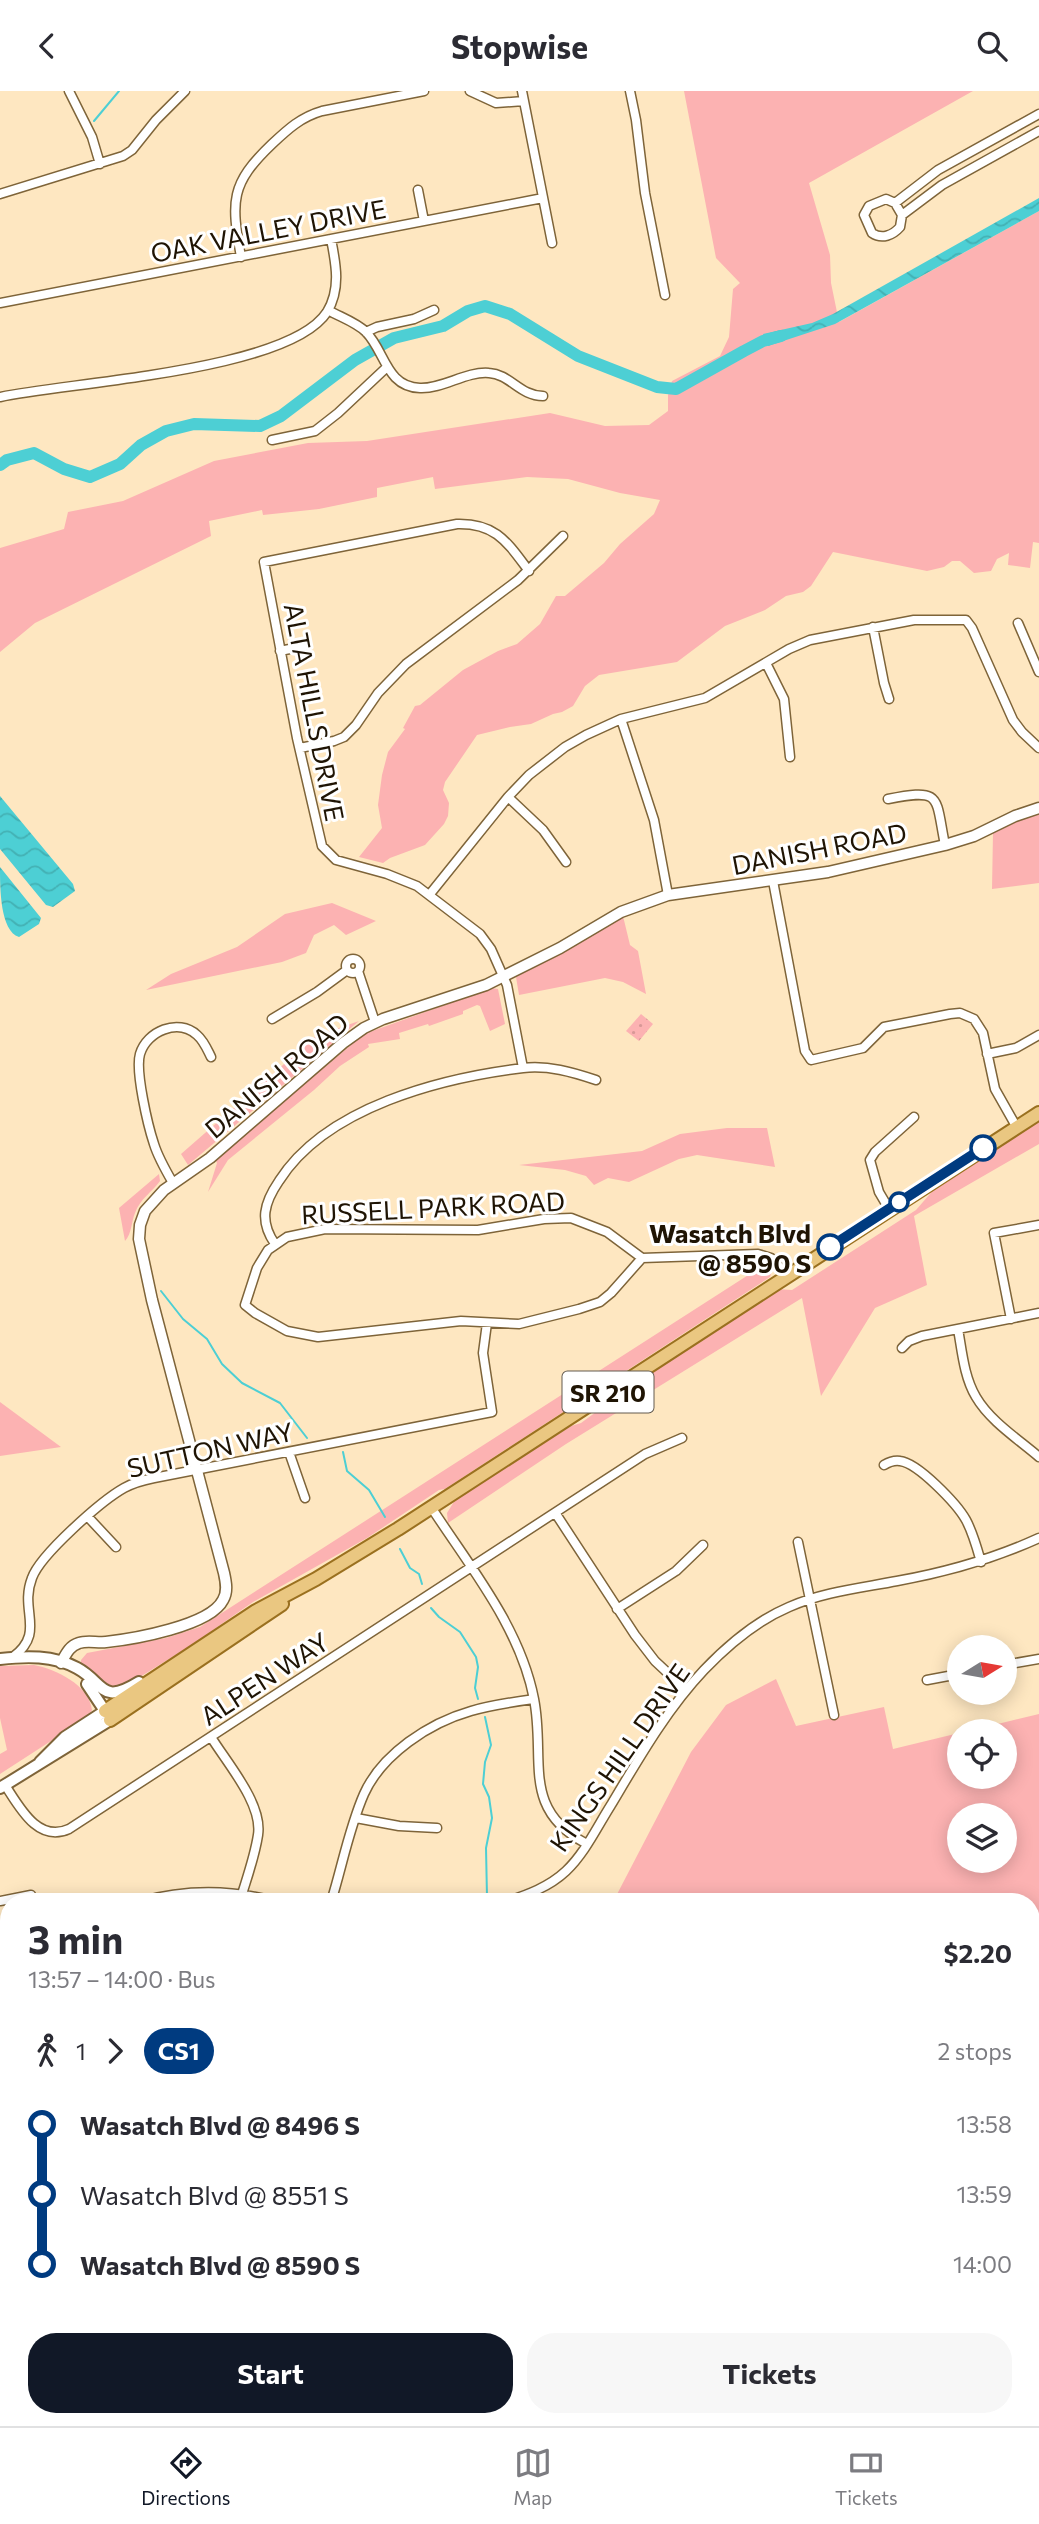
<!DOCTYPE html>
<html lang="en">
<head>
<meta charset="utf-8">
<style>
	:root { --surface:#fff; --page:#f7f7f7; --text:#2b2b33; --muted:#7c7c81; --line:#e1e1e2; --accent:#111827 }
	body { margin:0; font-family:Commissioner,sans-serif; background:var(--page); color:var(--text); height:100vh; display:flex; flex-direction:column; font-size:26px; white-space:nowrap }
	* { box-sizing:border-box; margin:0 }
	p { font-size:23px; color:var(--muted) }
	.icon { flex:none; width:38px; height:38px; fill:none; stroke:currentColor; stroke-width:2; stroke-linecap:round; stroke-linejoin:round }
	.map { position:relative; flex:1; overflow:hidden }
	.drawer { position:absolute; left:0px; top:1802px; width:1040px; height:534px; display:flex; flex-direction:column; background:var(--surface); border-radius:28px 28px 0 0; box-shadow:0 4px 18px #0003 }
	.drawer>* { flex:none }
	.badge { padding:0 14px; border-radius:23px; font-size:24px; line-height:46px }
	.needle { width:46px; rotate:79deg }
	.controls { position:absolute; left:947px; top:1544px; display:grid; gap:14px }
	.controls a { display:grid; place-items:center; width:70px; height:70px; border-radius:50%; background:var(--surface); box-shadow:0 4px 18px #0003; font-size:35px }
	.map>.badge { position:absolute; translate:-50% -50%; box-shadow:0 0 0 4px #fff }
	.legs { display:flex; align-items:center; gap:10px; height:77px; padding:0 28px; font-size:23px }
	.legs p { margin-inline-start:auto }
	.overview { display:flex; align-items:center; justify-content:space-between; height:119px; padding:0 28px }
	h1 { font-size:38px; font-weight:700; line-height:52px }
	.button { display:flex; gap:14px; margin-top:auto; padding:14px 28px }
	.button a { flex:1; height:80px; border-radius:28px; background:var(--accent); color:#fff; font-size:28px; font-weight:700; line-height:80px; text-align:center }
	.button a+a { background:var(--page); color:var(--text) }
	ul { padding:0 28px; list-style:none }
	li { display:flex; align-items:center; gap:24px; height:70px; font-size:26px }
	li i { display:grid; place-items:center; width:10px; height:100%; margin:0 9px; background:currentColor }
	li i::after { content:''; width:18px; height:18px; margin:-9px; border:5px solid; border-radius:50%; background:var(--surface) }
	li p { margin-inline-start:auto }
	li:first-child i { background:linear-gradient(#0000 50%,currentColor 0) }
	li:last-child i { background:linear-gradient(currentColor 50%,#0000 0) }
	header { display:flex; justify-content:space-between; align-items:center; height:91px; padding:0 28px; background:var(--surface); font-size:32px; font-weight:700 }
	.tabs { display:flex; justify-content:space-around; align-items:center; height:98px; border-top:2px solid var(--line); background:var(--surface); font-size:19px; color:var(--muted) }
	.tabs a { display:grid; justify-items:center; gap:4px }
	.tabs .active { color:var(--accent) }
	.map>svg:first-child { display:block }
</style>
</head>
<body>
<header><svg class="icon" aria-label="back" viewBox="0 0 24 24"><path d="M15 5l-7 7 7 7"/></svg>Stopwise<svg class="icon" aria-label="search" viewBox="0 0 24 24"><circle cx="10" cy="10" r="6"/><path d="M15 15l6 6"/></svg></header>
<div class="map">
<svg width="1039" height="2335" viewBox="0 0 1039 2335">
	<defs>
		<pattern id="park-dots" width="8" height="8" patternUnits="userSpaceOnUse" patternTransform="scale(1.75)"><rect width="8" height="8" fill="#fcb2b2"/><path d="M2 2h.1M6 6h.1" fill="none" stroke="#d89897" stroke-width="1.8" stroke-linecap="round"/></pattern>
		<pattern id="water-waves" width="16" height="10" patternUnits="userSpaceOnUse" patternTransform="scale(1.75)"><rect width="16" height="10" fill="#4dcfd4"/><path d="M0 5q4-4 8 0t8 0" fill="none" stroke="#43b1b4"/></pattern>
	</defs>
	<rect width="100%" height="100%" fill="#fee7c1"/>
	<!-- grass -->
	<path fill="#fcb2b2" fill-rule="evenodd" d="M684 0H973L809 92 830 164 831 192 839 231 1039 120V452L1033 451 1030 477 1008 474 1009 462 997 468 991 480 974 482 960 470H952L944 476 927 480 833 461 811 495 803 501 786 505 765 519 725 535 677 571 599 584 585 595 573 615 562 621 553 623 531 633 510 636 477 644 445 691 443 699 449 712 448 725 444 733 425 754 390 767 383 772 359 766 382 737 378 714 382 684 388 661 405 638 403 637 415 615 420 614 463 579 498 560 517 553 540 533 556 505H565L604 472 620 453 654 423 660 409 620 402 568 388 527 386 435 398 433 386 377 397V406L319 418 263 424 262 419 209 430 211 445 35 532 0 561V457L64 438 68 421 123 410 214 370 308 352 367 350 550 322 605 335 649 334 668 320V304L672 290 720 265 729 246 733 198 740 192 716 167Z
		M1039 720V792L992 798 993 742Z
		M332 812 376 830 346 844 334 834 314 844 306 862 282 871 146 899 171 883 237 856 285 823Z
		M623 825 630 854 638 860 646 903 623 891 605 887 519 904 516 886Z
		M492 897 498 898 505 933 490 940 480 915 477 914 463 920V923L429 935 428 933 399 942 400 948 368 953 369 956 340 975 314 999 228 1069 208 1101 217 1072 215 1068 364 943Z
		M359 930 188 1074 181 1063 316 945Z
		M1039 1030V1053L914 1125 927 1194 875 1217 821 1305 802 1207 566 1353 448 1432 447 1422 455 1409 571 1335 581 1332 645 1285 776 1198 792 1199 916 1119 936 1096Z
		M727 1037H767L775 1076 697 1064 679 1068 629 1091 608 1087 594 1094 586 1085 565 1079 519 1074 642 1060 680 1043Z
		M159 1083 160 1090C152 1101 140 1108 135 1122 131 1132 132 1142 125 1150L119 1117Z
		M767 1172 772 1180 770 1186 445 1398 439 1399 367 1447 253 1511 190 1555 127 1594 114 1597 103 1593 81 1574V1569L87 1562 166 1547 200 1536Z
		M0 1311 61 1356 0 1365Z
		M34 1574C56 1578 89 1594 92 1619L88 1626 0 1683V1663L7 1659 0 1627V1575Z
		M776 1588 796 1635 884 1616 893 1658 959 1642V1685H1004V1640H969L1039 1623V2066L1031 2068V1811H613L691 1661 726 1614ZM959 1724H1004V1769H959Z
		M8 1882 9 2328H167V2335H0V1887Z"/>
	<!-- park -->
	<path fill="url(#park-dots)" d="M641 923 653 933 639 950 626 940Z"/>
	<!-- water -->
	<path fill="url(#water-waves)" d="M1039 107V120L835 233 768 255 763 243 812 232 833 223Z
		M0 705 73 793 75 800 53 816 46 814 0 758Z
		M0 776 41 827 39 833 19 846C0 840 0 797 0 776Z"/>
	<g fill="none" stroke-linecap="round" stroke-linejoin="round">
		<!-- stream -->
		<path stroke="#4dcfd4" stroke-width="2" d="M94 30 119 0
			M161 1200 183 1228 207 1248 222 1273 242 1292 280 1312 307 1347
			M343 1361 347 1380 369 1399 385 1426
			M400 1458 410 1477 419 1483 422 1493
			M431 1517 439 1526 460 1541 476 1566 478 1576 475 1597 478 1608
			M485 1626 491 1654 485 1671 483 1693 489 1706 492 1727 486 1757 487 1806
			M709 2328 711 2335
			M32 2335 36 2328
			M466 2335 475 2328"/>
		<!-- river -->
		<path stroke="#4dcfd4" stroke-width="12" d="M0 374 7 369 34 362 64 378 90 386 120 373 141 354 166 340 194 333 260 335 281 325 355 269 394 247 443 235 468 220 485 215 510 223 578 265 657 296 676 298 744 260 763 250 781 245"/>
		<defs>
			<path id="minor" d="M69 0 92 46 100 73
				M470 0 496 12 524 10
				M522 0 552 152
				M630 0 636 29 645 102 665 204
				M418 99 424 130
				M0 103 123 65 132 59 156 29 185 0
				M895 112 938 79 1039 23
				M902 124 895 112 886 108 869 115 864 124 872 142C882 149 893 144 900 136L902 124 942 94 1039 40
				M241 166C231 110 230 93 272 53 288 38 301 26 322 20L424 0
				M0 212 543 107
				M328 219C340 226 356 231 366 241 385 260 386 296 420 297 443 298 466 280 489 282 510 283 520 305 543 305
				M366 241 377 236 414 228 434 219
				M0 306C70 291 289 280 327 221 341 198 336 173 331 148
				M272 349 315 340 338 322 387 276
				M1018 532 1039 581
				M873 536 884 592 889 608
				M280 560 304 555
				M766 572 784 608 790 666
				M621 628 654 729 668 804
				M300 657 334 650 344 646 356 634 378 602 406 573 518 489 563 445
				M508 706 543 739 566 771
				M888 708C943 697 935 705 945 754
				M773 790 805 960 811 969 863 957 884 936 950 923 960 922 974 928 983 942 995 998 1016 1035
				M430 803 508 706 529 684 565 656 586 644 621 628 705 607 789 558 810 549 914 529H966L972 537 1013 629 1022 641 1039 657
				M346 875a7 7 0 1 1 14 0a7 7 0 1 1-14 0Z
				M358 880 375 931
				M272 928 317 901 347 879
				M987 963 1016 957 1039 944
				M523 977 507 894 491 858 480 843 417 795 387 783 336 769 322 755 297 647 264 471 457 433C496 432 507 451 529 480
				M173 1092C166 1080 158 1066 154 1053 148 1035 135 980 140 963 147 940 178 927 197 944 204 950 207 958 211 966
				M889 1118 879 1101 870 1069 875 1061 914 1026
				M275 1153C259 1130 264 1112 279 1090 326 1016 441 987 523 977 548 974 572 981 596 989
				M642 1167 611 1202 600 1211 579 1218 519 1233 461 1230 318 1246 287 1240 255 1222 245 1214 257 1177 268 1159 287 1146 325 1138 478 1139 544 1128 571 1127 607 1141 642 1167 758 1163 771 1167 787 1184
				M1011 1228 994 1142 1039 1134
				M958 1238C962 1260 964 1286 976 1306 990 1330 1018 1348 1039 1366
				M902 1257 909 1250 922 1245 1039 1222
				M289 1361 305 1407
				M884 1374C889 1371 894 1369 900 1370 918 1372 957 1413 966 1429 973 1442 977 1457 981 1471
				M431 1416C470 1476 520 1536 534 1608 546 1669 520 1718 587 1753
				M556 1423 635 1544 655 1570 686 1599
				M88 1426 116 1456
				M798 1451 834 1624
				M617 1518 676 1480 703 1454
				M13 1566C46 1541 19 1520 32 1487 40 1464 101 1410 124 1397 133 1392 144 1389 154 1387L492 1321 483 1262 487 1232
				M1004 1574 1039 1568
				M927 1589 959 1583
				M211 1646C227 1672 263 1713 258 1744 255 1764 248 1784 242 1803
				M5 1694C20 1717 38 1752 69 1738L645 1363 682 1347
				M356 1727 399 1735 437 1737
				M0 1810 31 1804
				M139 1811C186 1798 231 1798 277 1811
				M331 1811C342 1776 349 1737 364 1703 382 1663 429 1632 471 1620 491 1614 513 1611 534 1608
				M505 1811C527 1804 549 1796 566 1780 585 1762 597 1736 611 1714 639 1667 667 1618 704 1579 729 1553 756 1530 789 1516 823 1501 861 1497 897 1490 947 1481 993 1468 1039 1447
				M0 1855 9 1861"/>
			<path id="tertiary" d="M61 1572C66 1563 69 1555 79 1552 87 1549 97 1552 106 1551 133 1548 210 1535 223 1509 228 1501 226 1491 224 1482L152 1209 139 1148 140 1134 145 1120 164 1099 210 1067 343 952 364 937 383 928 486 894 560 857 621 821 668 804 828 781 945 754 974 745 1015 725 1039 717"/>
			<path id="secondary" d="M0 1568C26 1565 53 1564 77 1577 105 1592 100 1615 139 1591
				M40 1671 65 1646 105 1620 87 1593
				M0 1697 110 1629"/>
			<path id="primary" d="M105 1620 256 1520 316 1488 398 1438 1039 1022
				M110 1629 282 1513"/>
		</defs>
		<!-- minor casing -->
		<use href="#minor" stroke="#7e6439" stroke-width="11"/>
		<!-- tertiary casing -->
		<use href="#tertiary" stroke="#7e6439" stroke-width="13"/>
		<!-- secondary casing -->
		<use href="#secondary" stroke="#7e6439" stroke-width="14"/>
		<!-- primary casing -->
		<use href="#primary" stroke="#9a701f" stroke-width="16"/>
		<!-- minor -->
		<use href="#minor" stroke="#fff" stroke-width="8"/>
		<!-- tertiary -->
		<use href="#tertiary" stroke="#fff" stroke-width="10"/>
		<!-- secondary -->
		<use href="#secondary" stroke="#fff" stroke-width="10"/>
		<!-- primary -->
		<use href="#primary" stroke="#eac781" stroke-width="12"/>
	</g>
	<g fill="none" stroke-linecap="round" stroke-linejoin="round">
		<defs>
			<path id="line-1" d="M830 1156 983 1057"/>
		</defs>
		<!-- line-1 casing -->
		<use href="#line-1" stroke="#fff" stroke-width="16"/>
		<!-- line-1 -->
		<use href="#line-1" stroke="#003b80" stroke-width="10"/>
	</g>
	<!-- markers -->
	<g fill="#fff" stroke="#003b80" stroke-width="3.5">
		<circle cx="983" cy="1057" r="12"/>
		<circle cx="899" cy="1111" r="9"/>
		<circle cx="830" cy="1156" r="12"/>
	</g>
	<g text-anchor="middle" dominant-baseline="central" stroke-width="6" stroke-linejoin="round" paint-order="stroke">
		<!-- shield labels -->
		<rect fill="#fff" stroke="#625a4f" stroke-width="2" x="562.5" y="1280.5" width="91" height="41" rx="5"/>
		<g font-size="24" font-weight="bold" fill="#1f1404">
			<text x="608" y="1301">SR 210</text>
		</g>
		<!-- street labels -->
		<g font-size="26" fill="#1f1404" stroke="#fff">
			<text transform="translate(268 139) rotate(-11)">OAK VALLEY DRIVE</text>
			<text transform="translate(315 621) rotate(79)">ALTA HILLS DRIVE</text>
			<text transform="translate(819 757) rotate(-11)">DANISH ROAD</text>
			<text transform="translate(276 984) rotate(-40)">DANISH ROAD</text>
			<text transform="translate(433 1116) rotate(-3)">RUSSELL PARK ROAD</text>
			<text transform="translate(210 1358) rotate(-13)">SUTTON WAY</text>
			<text transform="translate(264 1587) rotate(-33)">ALPEN WAY</text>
			<text transform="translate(619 1666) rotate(-55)">KINGS HILL DRIVE</text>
		</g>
		<!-- stop labels -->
		<g font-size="26" font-weight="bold" fill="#1f1404" stroke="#fff" text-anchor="end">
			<text x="811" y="1141">Wasatch Blvd<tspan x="811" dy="30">@ 8590 S</tspan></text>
		</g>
	</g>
</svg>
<div class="controls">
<a><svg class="needle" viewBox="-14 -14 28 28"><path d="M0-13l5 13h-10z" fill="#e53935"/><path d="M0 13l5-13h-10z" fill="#7c7c81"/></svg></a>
<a><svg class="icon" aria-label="locate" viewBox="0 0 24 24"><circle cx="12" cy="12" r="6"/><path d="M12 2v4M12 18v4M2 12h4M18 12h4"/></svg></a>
<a><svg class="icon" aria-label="layers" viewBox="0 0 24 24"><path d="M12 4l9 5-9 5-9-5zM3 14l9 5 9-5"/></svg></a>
</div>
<section class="drawer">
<div class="overview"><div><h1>3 min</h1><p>13:57 – 14:00 · Bus</p></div><b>$2.20</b></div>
<div class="legs"><svg class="icon" aria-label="walk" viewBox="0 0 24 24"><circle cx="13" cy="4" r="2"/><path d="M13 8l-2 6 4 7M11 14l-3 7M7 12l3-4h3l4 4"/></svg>1<svg class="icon" aria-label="forward" viewBox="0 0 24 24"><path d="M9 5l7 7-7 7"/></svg><b class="badge" style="background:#003b80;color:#fff">CS1</b><p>2 stops</p></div>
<ul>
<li><i style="color:#003b80"></i><b>Wasatch Blvd @ 8496 S</b><p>13:58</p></li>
<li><i style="color:#003b80"></i><span>Wasatch Blvd @ 8551 S</span><p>13:59</p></li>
<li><i style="color:#003b80"></i><b>Wasatch Blvd @ 8590 S</b><p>14:00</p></li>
</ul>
<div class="button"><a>Start</a><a>Tickets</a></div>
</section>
</div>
<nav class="tabs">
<a class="active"><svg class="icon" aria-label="directions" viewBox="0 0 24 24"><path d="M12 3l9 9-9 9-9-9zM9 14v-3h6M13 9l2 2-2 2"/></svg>Directions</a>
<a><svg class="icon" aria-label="map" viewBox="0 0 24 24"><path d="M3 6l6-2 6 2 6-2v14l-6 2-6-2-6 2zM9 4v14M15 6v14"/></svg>Map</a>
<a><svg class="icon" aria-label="tickets" viewBox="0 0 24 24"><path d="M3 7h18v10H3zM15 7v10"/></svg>Tickets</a>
</nav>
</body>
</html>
